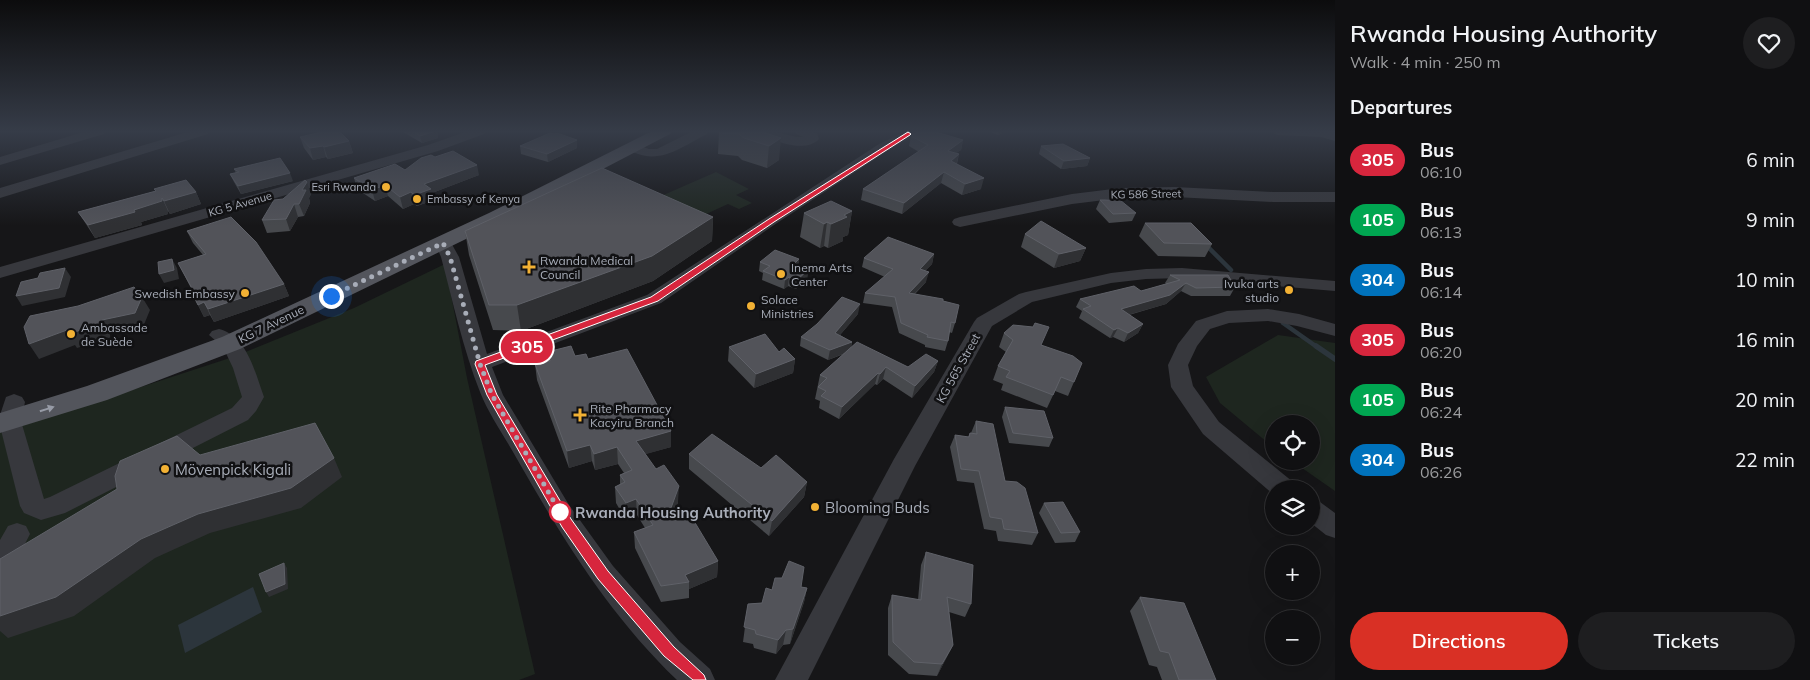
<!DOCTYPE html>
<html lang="en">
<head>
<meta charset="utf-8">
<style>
	:root { --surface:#101012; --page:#1e1e20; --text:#f1f3f6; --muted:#9c9d9f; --line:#303032; --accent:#d93025 }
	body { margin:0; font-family:Mulish,sans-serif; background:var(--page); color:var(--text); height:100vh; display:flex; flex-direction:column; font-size:19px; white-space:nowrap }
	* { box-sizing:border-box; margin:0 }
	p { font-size:16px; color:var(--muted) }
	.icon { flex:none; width:28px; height:28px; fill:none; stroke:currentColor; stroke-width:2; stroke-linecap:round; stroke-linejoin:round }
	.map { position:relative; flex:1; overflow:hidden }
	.panel { display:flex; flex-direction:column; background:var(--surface); width:475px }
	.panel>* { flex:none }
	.badge { padding:0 10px; border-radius:16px; font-size:18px; line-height:32px }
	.controls { position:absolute; left:1265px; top:415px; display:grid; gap:10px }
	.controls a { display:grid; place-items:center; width:55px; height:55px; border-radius:50%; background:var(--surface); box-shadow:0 5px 20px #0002,0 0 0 1px var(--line); font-size:25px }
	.you { position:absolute; width:25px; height:25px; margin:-12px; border:4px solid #fff; border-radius:50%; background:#1a73e8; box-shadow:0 0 0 8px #1a73e833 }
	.map>.badge { position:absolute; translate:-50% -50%; box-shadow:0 0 0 2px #fff }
	h2 { padding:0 15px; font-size:19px; line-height:45px }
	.round { display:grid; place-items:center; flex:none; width:52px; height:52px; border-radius:26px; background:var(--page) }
	.overview { display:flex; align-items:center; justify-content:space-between; height:85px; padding:0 15px }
	h1 { font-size:24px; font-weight:600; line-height:38px }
	.button { display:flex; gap:10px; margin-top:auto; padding:10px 15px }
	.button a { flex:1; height:58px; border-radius:30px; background:var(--accent); color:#fff; font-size:20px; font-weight:600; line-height:58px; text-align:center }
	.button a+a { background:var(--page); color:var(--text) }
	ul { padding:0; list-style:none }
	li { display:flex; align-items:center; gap:15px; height:60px; padding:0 15px }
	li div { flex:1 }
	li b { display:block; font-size:19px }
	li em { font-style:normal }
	li .badge { min-width:55px; font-weight:700; text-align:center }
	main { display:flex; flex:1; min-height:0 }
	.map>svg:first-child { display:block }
</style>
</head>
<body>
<main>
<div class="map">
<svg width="1335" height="680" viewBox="0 0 1335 680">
	<rect width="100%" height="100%" fill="#161618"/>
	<!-- green -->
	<path fill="#1e261f" d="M716 172 749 189 736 195 752 203 739 209 728 204 691 221 652 200Z
		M445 264 467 378 535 674 519 680H0V433L233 357 354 308Z
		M1278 335 1335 343V491L1292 461H1311V424H1274V448L1220 403 1206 377Z"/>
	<!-- water -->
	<path fill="#2c353c" d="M253 587 262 612 185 653 178 625Z"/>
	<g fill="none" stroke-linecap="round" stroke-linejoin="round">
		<!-- stream-far1 -->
		<path stroke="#2c353c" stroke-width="4.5" d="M1205 244 1231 270
			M1283 323 1317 347"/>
		<!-- stream -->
		<path stroke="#2c353c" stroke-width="5.5" d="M1316 346 1335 359"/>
		<!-- minor -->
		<path fill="#37383d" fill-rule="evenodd" d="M87 131H106L104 134 0 165V157Z
			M191 131H210L208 134 0 198V188Z
			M468 131H486L484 134 438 151 0 278V267L428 145Z
			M693 131H709L707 134C685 145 663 163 638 154 633 152 628 151 624 147L631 143 649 149H657Z
			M762 131C777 129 789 138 803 137L796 134 795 131H811L817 133 819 139C807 153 772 143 762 131Z
			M906 131H922L889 150 777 223 661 303 492 367 503 395 569 505 613 566 680 642 710 669 715 680H677C610 616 562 538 517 459 505 437 489 415 480 392 463 349 453 302 441 257L435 243 437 239H449L459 257 487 354 647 295 879 144Z
			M1270 131H1328L1335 133V141L1321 137 1277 135Z
			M1175 187 1273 192H1335V202H1273L1175 197 1121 198 1072 204 960 227 954 225 952 222 954 219 960 217 1072 194 1121 188Z
			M1182 268 1335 281V291L1182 278 1146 279 1111 283 1032 302 992 326 915 466 808 680H775L894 459 974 322 977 318 1019 294 1026 292 1111 273 1146 269Z
			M1268 309 1299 314 1335 324V336L1297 326 1268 321 1229 323 1210 329 1197 346 1188 365 1193 386 1219 422 1293 482 1296 489H1274V495L1203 434 1171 387 1168 365 1178 344 1196 321 1227 311Z
			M219 329C247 336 255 372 264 397L256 411 248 420 65 513 41 520 24 513 20 506 0 426V415L6 397 14 394 22 397 25 402 21 421 44 499 50 497 232 408 242 397 233 368 223 347 209 335 212 331Z
			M1311 499 1320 502 1335 513V538L1326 535 1311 523Z
			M17 523 26 526 30 534 10 573 0 577V540L8 526Z"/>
		<!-- major -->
		<path fill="#53555c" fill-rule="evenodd" d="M652 131H672L670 134 503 221 240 349 107 400 0 433V413L87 386 222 337 489 213Z"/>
	</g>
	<!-- wall -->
	<path fill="#47494d" d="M403 131H437L438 138 422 143 403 132Z
		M719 131H759L779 160 767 168 742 160 738 156 718 154Z
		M987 131H1008L998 135Z
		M555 134 577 140V148L548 162 521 154 520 146Z
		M911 136 963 140 961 150 956 153 959 154 957 164 981 189 962 195 941 183 902 214 861 200 863 189 919 152 909 146Z
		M300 137 349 141 353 153 328 159 326 157 313 160 304 148Z
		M1041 146 1090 158 1087 166 1061 169 1039 154Z
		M234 169 293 181 241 194 234 182 230 174 236 173Z
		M405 170 479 175 432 193 434 200 417 206 414 204 403 209 388 196 375 201 357 189 354 178Z
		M154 189 196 192 201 204 170 214 168 211V214L141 222 142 225 95 238 86 224 78 212 156 191Z
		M311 194 309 198 310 203 304 216 298 217 290 231 267 233 262 220 283 199Z
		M1100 200 1136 213 1132 221 1109 223 1096 209Z
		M852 211 848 235 843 237V241L828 248 824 246 820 248 800 237 804 213Z
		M713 217 712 241 653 281 521 331 493 330 469 255 465 231Z
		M1145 223 1212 244 1205 257 1158 256 1139 236Z
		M187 231 284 284 289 296 214 322 210 315 204 317 192 293 193 292 178 263 203 255 193 243Z
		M1025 234 1086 248 1080 261 1054 268 1021 247Z
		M934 254 932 264 925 271 926 282 915 294 943 301 955 323 952 333 949 332 948 341 945 351 925 347V345L899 333 892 307 863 303 865 293 885 277 862 267 864 258Z
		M799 259 798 266 808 270 807 279 796 289 788 286 784 289 762 280 763 273 759 271 760 262Z
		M1170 275 1235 287 1230 296H1191L1181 291 1166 304 1129 315 1143 324 1138 333 1124 342 1113 337 1110 338 1079 318 1082 311 1076 307 1080 299 1141 291 1166 284 1165 283Z
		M858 314 840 335 852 342 851 348 908 367 938 361 934 372 912 398 883 379 877 385 875 384 839 419 819 408 820 401 815 399 820 375 844 354 828 360 800 346 801 337Z
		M1004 333 1041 345 1082 363 1068 396 1055 391 1047 408 1001 390 1003 384 993 380 998 366 1006 352 999 347Z
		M729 347 779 352 795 359 793 373 754 388 728 361Z
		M547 352 588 359 671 431V447L645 454 678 502 673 517 718 561 717 577 689 589V598L661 602 635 548 634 532 645 528 637 515 626 520 616 503 615 487 620 484V475L624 473 618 464 595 470 592 461 569 468 537 380 535 364 548 361Z
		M1005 407 1053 438 1049 447 1009 443 1002 417Z
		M976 421 1005 481 1038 533 1032 545 998 541 996 531 984 529 974 483 957 481 950 447 955 435 968 437 970 433H971Z
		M689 454 761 468 807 482 804 497 769 536 689 469Z
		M1044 503 1080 532 1075 542 1055 543 1039 513Z
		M926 552 971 604 965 617 949 612 953 645 937 676 909 674 888 655V608L892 595 918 600 921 565Z
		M801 587 807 588 804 602 790 644 783 645 776 654 754 648 753 644 743 642 748 604 762 603 772 590Z
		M1140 597 1216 680H1162L1157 667 1149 665 1130 611Z"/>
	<!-- shaded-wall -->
	<path fill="#2f3033" d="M437 131 438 138 422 143 420 136Z
		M999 131H1008L998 135Z
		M781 138 779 160 767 168 769 146Z
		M577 140V148L548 162 547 154Z
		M963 140 961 150 945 161 948 151Z
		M349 141 353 153 328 159 324 147Z
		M323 146 326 157 313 160 310 148Z
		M959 154 956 165 951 161Z
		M1090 158 1087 166 1061 169 1064 161Z
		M477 165 479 175 432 193 434 200 417 206 414 195 424 184Z
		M944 172 941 183 902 214 904 203Z
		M290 173 293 181 241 194 238 186Z
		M984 178 981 189 962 195 965 184Z
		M307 182 311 194 309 198 310 203 304 216 299 204 302 190Z
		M385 185 388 196 375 201 372 190Z
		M196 192 201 204 170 214 164 201Z
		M411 192 414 204 403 209 400 197Z
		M162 198 168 211V214L141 222 142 225 95 238 88 225 134 210Z
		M294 204 298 217 290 231 286 219Z
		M852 211 848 235 843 237V241L828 248 831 224 844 215Z
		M713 217 712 241 653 281 521 331 517 305Z
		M827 222 824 246 820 248 824 224Z
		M1086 248 1080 261 1054 268 1059 254Z
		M934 254 932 264 917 278 920 269Z
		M172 259 177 268 179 279 164 283 159 274Z
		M799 259 798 268 794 264Z
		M65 268 71 277 65 297 22 306 16 296Z
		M808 270 807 279 796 289 797 280Z
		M929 272 926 282 906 302 909 293Z
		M789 277 788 286 784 289 785 280Z
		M1186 283 1181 291 1166 304 1117 318 1121 309Z
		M284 284 289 296 214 322 208 309Z
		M142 297 150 310 143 327 110 334V338L77 348 75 345 39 359 29 344 67 330 102 320Z
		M204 302 210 315 204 317 198 305Z
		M860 304 858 314 833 343 835 333Z
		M1143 324 1138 333 1124 342 1128 333Z
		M1118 328 1113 337 1110 338 1114 330Z
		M852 342 850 351 828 360 830 350Z
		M795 359 793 373 754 388 756 374Z
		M938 361 934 372 912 398 915 386Z
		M886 367 883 379 877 385 880 374Z
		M878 373 875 384 839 419 842 407Z
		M671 431V447L636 457V441Z
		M590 445 592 461 569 468 567 451Z
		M617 447 618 464 595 470 594 454Z
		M334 458 342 477 301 508 210 533 155 558 74 616 8 638 0 631V616L141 539 198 514Z
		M807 482 804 497 769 536 772 521Z
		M679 486 678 502 667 535V519Z
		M636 499 637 515 626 520V503Z
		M718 561 717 577 689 589V582L685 575Z
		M284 563 287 568 288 589 269 597 266 592Z
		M807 588 804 602 790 644 793 629Z
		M786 630 783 645 776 654 778 640Z
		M953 645 947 657 937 676 942 664Z"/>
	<!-- building -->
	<path fill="#525359" stroke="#5f6168" d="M326 131H339L349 141 324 147 323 146 310 148 300 137Z
		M412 131H436L420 136Z
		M720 131H759L781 138 769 146 744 138 739 134 719 133Z
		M920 131H933L963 140 948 151 959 154 951 161 984 178 965 184 944 172 904 203 863 189 928 145 911 136Z
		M550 133 555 134 557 133 577 140 547 154 520 146Z
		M1063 144 1090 158 1064 161 1041 146Z
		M453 151 477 165 424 184 431 189 414 195 411 192 400 197 385 185 372 190 354 178 395 164 405 170 421 158 431 155 435 157Z
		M280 158 290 173 238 186 230 174 239 172 234 169Z
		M602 168 713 217 652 256 517 305H489L465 231Z
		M186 180 196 192 164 201 162 198V201L134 210 135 212 88 225 78 212 156 191 154 189Z
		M305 180 307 182 302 190H306L299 204H294L286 219 262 220 274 200 283 199Z
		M1100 200H1120L1136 213 1113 214Z
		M831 201 852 211 844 215 847 217 831 224 827 222 824 224 804 213Z
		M231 217 256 242 284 284 208 309 204 302 198 305 192 293 194 292 178 263 206 254 187 231Z
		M1041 221 1086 248 1059 254 1025 234Z
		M1145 223H1191L1212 244 1164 243Z
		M888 237 934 254 920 269 929 272 909 293 943 299V301L959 305 955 323 951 322 948 341 927 337 928 335 901 323 895 297 865 293 893 269 864 258Z
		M775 250 799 259 794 264 808 270 797 280 789 277 785 280 763 271 770 266 760 262Z
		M172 259 174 270 159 274 158 262Z
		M65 268 59 288 16 296 21 282 38 278 40 273Z
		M1170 275H1228L1235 287 1196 288 1186 283 1170 295 1121 309 1143 324 1128 333 1118 328 1114 330 1083 309 1091 306 1080 299 1134 286 1141 291 1180 280Z
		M134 287 142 297 135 313 102 320 101 324 68 334 67 330 29 344 24 327 30 316 78 306Z
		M842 297 860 304 835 333 852 342 830 350 801 337 817 324Z
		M1035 323 1049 327 1041 345 1073 356 1082 363 1074 382 1061 377 1053 395 1006 377 1010 371 998 366 1013 340 1004 333 1013 325 1033 327Z
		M765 334 779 352 784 348 795 359 756 374 729 347Z
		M857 342 908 367 926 354 938 361 915 386 886 367 880 374 878 373 842 407 821 396 826 391 818 387 827 378 820 375Z
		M571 346 575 356 586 354 588 359 627 349 671 431 636 441 656 469 664 465 679 486 667 519 688 511 718 561 685 575 689 582 661 586 634 532 653 525 636 499 626 503 615 487 625 482 620 475 632 470 617 447 594 454 590 445 567 451 535 364 550 361 547 352Z
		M1005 407 1044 411 1053 438 1013 433Z
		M976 421 993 424 1005 481 1017 482 1025 488 1038 533 1004 529 1002 519 990 517 979 471 961 469 955 435 969 437 970 433 977 434Z
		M315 423 334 458 291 488 198 514 141 539 56 597 0 616V559L117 489 115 476 120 461 177 436 200 455Z
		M712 434 761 468 776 455 807 482 772 521 689 454Z
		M1063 502 1080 532 1061 533 1044 503Z
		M926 552 973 565 971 604 947 597 953 645 942 664 914 662 893 642 892 595 921 600Z
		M789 561 804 567 801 587 807 588 793 629 786 630 778 640 756 634 755 630 744 627 748 604 762 603 766 588 772 590 775 578H782Z
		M284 563 285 584 266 592 259 574Z
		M1140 597 1184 603 1216 680H1179L1169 653 1160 651Z"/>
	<!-- one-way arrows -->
	<defs><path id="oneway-solid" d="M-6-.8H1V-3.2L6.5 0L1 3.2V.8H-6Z" transform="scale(1.25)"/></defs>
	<use fill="#979ba6" href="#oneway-solid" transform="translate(47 409) rotate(-18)"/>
	<!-- sky -->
	<linearGradient id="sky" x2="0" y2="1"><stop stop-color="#0c0c0d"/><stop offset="0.58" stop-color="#363c48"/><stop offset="1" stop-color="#363c48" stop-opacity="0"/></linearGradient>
	<rect width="1335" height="226" fill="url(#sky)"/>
	<!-- line -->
	<path fill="#d7263d" stroke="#fff" d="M908 132 911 134 910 135 774 222 658 301 485 365 497 395 571 519 608 571 674 647 704 675 706 680H693L664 656 598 579 562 527 487 395 475 364 476 361 651 297 769 219Z"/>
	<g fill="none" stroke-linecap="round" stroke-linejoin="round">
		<!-- walk -->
		<path stroke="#a8adb8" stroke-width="5" stroke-dasharray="0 9" d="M331 296 443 243 450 257 480 364 492 395 560 512"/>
	</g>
	<!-- markers -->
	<g fill="#f2b134" stroke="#111113" stroke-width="2">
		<circle cx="386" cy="187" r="5"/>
		<circle cx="417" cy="199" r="5"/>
		<path d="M526.5 259.5h5v5h5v5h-5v5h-5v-5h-5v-5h5z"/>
		<circle cx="781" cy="274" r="5"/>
		<circle cx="1289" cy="290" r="5"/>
		<circle cx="245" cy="293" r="5"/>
		<circle cx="751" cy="306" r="5"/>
		<circle cx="71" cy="334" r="5"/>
		<path d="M577.5 407.5h5v5h5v5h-5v5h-5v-5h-5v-5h5z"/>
		<circle cx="165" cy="469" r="5"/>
		<circle cx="815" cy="507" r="5"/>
	</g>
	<circle fill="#fff" stroke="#d7263d" stroke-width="2.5" cx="560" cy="512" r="10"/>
	<g text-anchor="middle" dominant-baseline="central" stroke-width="5" stroke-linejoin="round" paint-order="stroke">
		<!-- far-poi labels -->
		<g font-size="11" fill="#a8adb8" stroke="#111113" text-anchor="end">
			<text x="376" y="187">Esri Rwanda</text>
			<text x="427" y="199" text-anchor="start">Embassy of Kenya</text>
		</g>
		<!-- far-street labels -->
		<g font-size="11" fill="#a8adb8" stroke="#111113">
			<text transform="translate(1146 194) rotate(-1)">KG 586 Street</text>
			<text transform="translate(240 204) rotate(-16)">KG 5 Avenue</text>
		</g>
		<!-- poi labels -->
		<g font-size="12" fill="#a8adb8" stroke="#111113" text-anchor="start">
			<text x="540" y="260">Rwanda Medical<tspan x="540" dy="14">Council</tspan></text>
			<text x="791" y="267">Inema Arts<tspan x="791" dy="14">Center</tspan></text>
			<text x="1279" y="283" text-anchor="end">Ivuka arts<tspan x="1279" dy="14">studio</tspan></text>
			<text x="235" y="293" text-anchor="end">Swedish Embassy</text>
			<text x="761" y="299">Solace<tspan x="761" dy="14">Ministries</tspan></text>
			<text x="81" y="327">Ambassade<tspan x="81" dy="14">de Suède</tspan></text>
			<text x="590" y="408">Rite Pharmacy<tspan x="590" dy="14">Kacyiru Branch</tspan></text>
		</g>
		<!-- street labels -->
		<g font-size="12" fill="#a8adb8" stroke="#111113">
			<text transform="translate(271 324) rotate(-26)">KG 7 Avenue</text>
			<text transform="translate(958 368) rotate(-61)">KG 565 Street</text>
		</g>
		<!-- near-poi labels -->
		<g font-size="15" fill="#a8adb8" stroke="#111113" text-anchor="start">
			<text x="175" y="469">Mövenpick Kigali</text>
			<text x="825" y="507">Blooming Buds</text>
		</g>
		<!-- near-stop labels -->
		<g font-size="15" font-weight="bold" fill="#a8adb8" stroke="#111113" text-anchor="start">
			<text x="575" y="512">Rwanda Housing Authority</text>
		</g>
	</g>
</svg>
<div class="controls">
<a><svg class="icon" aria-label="locate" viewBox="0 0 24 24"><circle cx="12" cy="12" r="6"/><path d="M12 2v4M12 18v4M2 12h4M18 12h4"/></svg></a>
<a><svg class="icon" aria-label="layers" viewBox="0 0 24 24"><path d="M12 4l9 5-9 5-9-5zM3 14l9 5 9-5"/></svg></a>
<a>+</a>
<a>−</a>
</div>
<div class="you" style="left:331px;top:296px"></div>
<b class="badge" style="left:527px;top:347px;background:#d7263d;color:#fff">305</b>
</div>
<section class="panel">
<div class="overview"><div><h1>Rwanda Housing Authority</h1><p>Walk · 4 min · 250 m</p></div><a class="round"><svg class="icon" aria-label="heart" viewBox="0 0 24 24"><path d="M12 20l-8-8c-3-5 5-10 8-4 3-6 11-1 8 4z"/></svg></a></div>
<h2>Departures</h2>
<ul>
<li><span class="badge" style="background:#d7263d;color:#fff">305</span><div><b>Bus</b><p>06:10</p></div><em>6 min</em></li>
<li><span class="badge" style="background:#00a651;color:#fff">105</span><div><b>Bus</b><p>06:13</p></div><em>9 min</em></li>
<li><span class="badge" style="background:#0072bc;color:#fff">304</span><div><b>Bus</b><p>06:14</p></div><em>10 min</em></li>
<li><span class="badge" style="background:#d7263d;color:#fff">305</span><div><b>Bus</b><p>06:20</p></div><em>16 min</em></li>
<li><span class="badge" style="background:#00a651;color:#fff">105</span><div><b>Bus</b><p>06:24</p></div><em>20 min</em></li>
<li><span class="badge" style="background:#0072bc;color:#fff">304</span><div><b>Bus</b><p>06:26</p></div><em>22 min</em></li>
</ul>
<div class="button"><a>Directions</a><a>Tickets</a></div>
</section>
</main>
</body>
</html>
